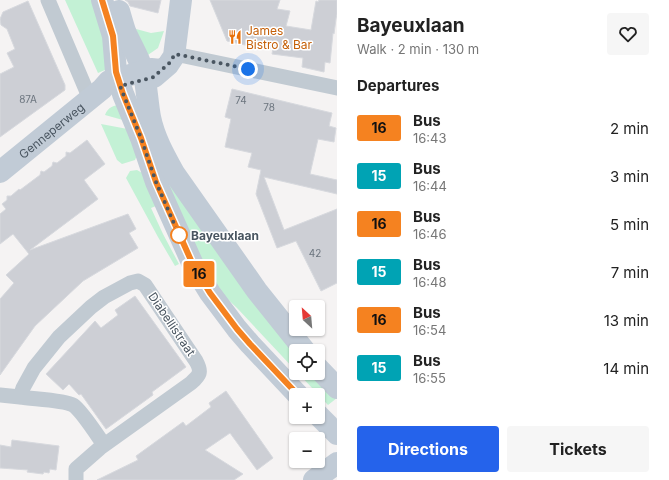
<!DOCTYPE html>
<html lang="en">
<head>
<meta charset="utf-8">
<style>
	:root { --surface:#fff; --page:#f6f6f6; --text:#222; --muted:#767676; --accent:#2563eb }
	body { margin:0; font-family:Inter,sans-serif; background:var(--page); color:var(--text); height:100vh; display:flex; flex-direction:column; font-size:15px; white-space:nowrap }
	* { box-sizing:border-box; margin:0 }
	p { font-size:13px; color:var(--muted) }
	.icon { flex:none; width:22px; height:22px; fill:none; stroke:currentColor; stroke-width:2; stroke-linecap:round; stroke-linejoin:round }
	.map { position:relative; flex:1; overflow:hidden }
	.sheet { display:flex; flex-direction:column; background:var(--surface); width:332px }
	.sheet>* { flex:none }
	.badge { padding:0 8px; border-radius:3px; font-size:14px; line-height:26px }
	.needle { width:26px; rotate:334deg }
	.controls { position:absolute; left:289px; top:300px; display:grid; gap:8px }
	.controls a { display:grid; place-items:center; width:36px; height:36px; border-radius:4px; background:var(--surface); box-shadow:0 1px 3px #0004; font-size:20px }
	.you { position:absolute; width:20px; height:20px; margin:-10px; border:3px solid #fff; border-radius:50%; background:#1a73e8; box-shadow:0 0 0 6px #1a73e833 }
	.map>.badge { position:absolute; translate:-50% -50%; box-shadow:0 0 0 2px #fff }
	h2 { padding:0 20px; font-size:15px; line-height:36px }
	.round { display:grid; place-items:center; flex:none; width:42px; height:42px; border-radius:4px; background:var(--page) }
	.headline { display:flex; align-items:center; justify-content:space-between; height:68px; padding:0 20px }
	h1 { font-size:19px; font-weight:700; line-height:30px }
	.primary-button { display:flex; gap:8px; margin-top:auto; padding:8px 20px }
	.primary-button a { flex:1; height:46px; border-radius:4px; background:var(--accent); color:#fff; font-size:16px; font-weight:700; line-height:46px; text-align:center }
	.primary-button a+a { background:var(--page); color:var(--text) }
	ul { padding:0; list-style:none }
	li { display:flex; align-items:center; gap:12px; height:48px; padding:0 20px }
	li div { flex:1 }
	li b { display:block; font-size:15px }
	li em { font-style:normal }
	li .badge { min-width:44px; font-weight:700; text-align:center }
	main { display:flex; flex:1; min-height:0 }
	.map>svg:first-child { display:block }
</style>
</head>
<body>
<main>
<div class="map">
<svg width="337" height="480" viewBox="0 0 337 480">
	<rect width="100%" height="100%" fill="#f5f3f3"/>
	<!-- green -->
	<path fill="#c3f1d5" d="M65 0H97L112 67 98 73Z
		M136 29 151 33 164 31 158 48 145 57 142 55Z
		M121 104 130 122 105 115C108 107 113 106 121 104Z
		M144 117 296 351V371L237 308 220 292 182 230Z
		M101 124 133 130 138 153 135 160 122 164 117 160Z
		M137 170 144 174 156 206 151 208 163 234 179 264 175 266 158 237 126 178 130 171Z
		M298 373H316L337 398 328 405Z"/>
	<!-- building -->
	<path fill="#cdcfd5" stroke="#d7d9de" d="M125 0H161L158 13 130 6 128 2Z
		M210 0H280L277 9 290 11 286 26 311 30 316 1 318 2 319 0H337V14L336 19 334 34 333 33 330 63 325 62 324 72 302 67 303 58 272 54 273 48 263 49 227 41Z
		M28 1 65 85V90L0 137V74L14 67 7 53 15 49 7 29 1 25 0 19 3 12Z
		M232 89 332 113 329 126 336 128 334 142 318 139 310 174 337 180V194L264 177 284 230 337 209V283L321 291 296 241 277 248 256 194 261 170 248 167 252 153 225 147 231 119 225 117Z
		M87 140 105 164 84 180 98 199 30 250 128 214 136 229 129 233 138 248 83 281 35 326 0 375V299L14 283 6 275 29 254 13 234 0 244V214L6 209 2 204 7 200V196H11L19 189 20 190 40 175 41 171 44 172 52 166 53 162 57 163 66 156V152L70 153Z
		M135 296 186 367 152 392 153 395 106 429 81 394 79 395 69 384 63 390 46 374 95 321 101 328 118 315 115 310Z
		M226 391 273 458 257 470 230 433 205 450 243 474 234 480H97L138 460 136 456 183 422 186 426 211 407 209 403Z
		M12 440 59 446 56 470 50 469 49 473 44 472 43 474 27 472 28 470 0 468V445L11 447Z"/>
	<g fill="none" stroke-linecap="round" stroke-linejoin="round">
		<!-- street -->
		<path stroke="#c1cad2" stroke-width="15" d="M48 0 90 99
			M175 54 337 88
			M0 395 20 397
			M76 480V469L100 448 191 383C200 375 202 372 196 361L145 285 138 281 130 283 104 297 91 307 59 337 34 368 23 388 20 397C32 399 64 400 73 405 82 411 97 435 104 445"/>
		<!-- secondary -->
		<g stroke="#c1cbd6" stroke-width="22">
			<path d="M102 0 113 36 116 72 123 94 141 138 156 182 194 267 210 293 237 329 250 344 298 395"/>
			<path d="M119 11C121 18 123 25 125 31 131 45 139 57 143 71 147 86 147 101 150 117 154 137 164 155 174 173L257 291 305 351"/>
			<path d="M149 78 154 77 168 65 174 56 181 0"/>
			<path id="s1" d="M0 172 102 89 109 81 151 69 161 70"/>
			<path d="M318 368 337 388"/>
			<path d="M318 415 337 434"/>
			<path d="M314 480 337 463"/>
		</g>
	</g>
	<g fill="none" stroke-linecap="round" stroke-linejoin="round">
		<defs>
			<path id="line" d="M102 0 113 36 116 72 123 94 141 138 156 182 194 267 210 293 237 329 250 344 298 395"/>
		</defs>
		<!-- line casing -->
		<use href="#line" stroke="#fff" stroke-width="9"/>
		<!-- line -->
		<use href="#line" stroke="#f58220" stroke-width="6"/>
		<!-- walk -->
		<path stroke="#4a5661" stroke-width="4" stroke-dasharray="0 7.2" d="M179 235 156 182 141 138 120 86 154 77 161 70 168 65 172 59 175 54 248 69"/>
	</g>
	<!-- icons -->
	<defs>
		<symbol id="restaurant-bare" viewBox="-9 -9 18 18"><path d="M-5-6h1v4h1v-4h1v4h1v-4h1v5L-1.5 .5V6h-2V.5L-5-1ZM5-6V6H3V1.5H1.5Q1.5-4 5-6Z" fill="#e8710a" stroke="#fff" stroke-width="2.5" paint-order="stroke"/></symbol>
	</defs>
	<g fill-rule="evenodd">
		<use href="#restaurant-bare" x="225" y="27" width="20" height="20"/>
	</g>
	<!-- markers -->
	<circle fill="#fff" stroke="#f58220" stroke-width="2" cx="179" cy="235" r="8"/>
	<g text-anchor="middle" dominant-baseline="central" stroke-width="3" stroke-linejoin="round" paint-order="stroke">
		<!-- number labels -->
		<g font-size="10" fill="#6b747e">
			<text x="28" y="99">87A</text>
			<text x="241" y="100">74</text>
			<text x="269" y="107">78</text>
			<text x="315" y="253">42</text>
		</g>
		<!-- food labels -->
		<g font-size="12" fill="#c56008" stroke="#fff" text-anchor="start">
			<text x="246" y="30">James<tspan x="246" dy="14">Bistro &amp; Bar</tspan></text>
		</g>
		<!-- street labels -->
		<g font-size="12" fill="#4a5661" stroke="#fff">
			<text stroke="none"><textPath href="#s1" startOffset="66">Genneperweg</textPath></text>
			<text transform="translate(172 324) rotate(56)">Diabellistraat</text>
		</g>
		<!-- stop labels -->
		<g font-size="12" font-weight="bold" fill="#4a5661" stroke="#fff" text-anchor="start">
			<text x="191" y="235">Bayeuxlaan</text>
		</g>
	</g>
</svg>
<div class="controls">
<a><svg class="needle" viewBox="-14 -14 28 28"><path d="M0-13l5 13h-10z" fill="#e53935"/><path d="M0 13l5-13h-10z" fill="#767676"/></svg></a>
<a><svg class="icon" aria-label="locate" viewBox="0 0 24 24"><circle cx="12" cy="12" r="6"/><path d="M12 2v4M12 18v4M2 12h4M18 12h4"/></svg></a>
<a>+</a>
<a>−</a>
</div>
<div class="you" style="left:248px;top:69px"></div>
<b class="badge" style="left:199px;top:274px;background:#f58220;color:#111">16</b>
</div>
<section class="sheet">
<div class="headline"><div><h1>Bayeuxlaan</h1><p>Walk · 2 min · 130 m</p></div><a class="round"><svg class="icon" aria-label="heart" viewBox="0 0 24 24"><path d="M12 20l-8-8c-3-5 5-10 8-4 3-6 11-1 8 4z"/></svg></a></div>
<h2>Departures</h2>
<ul>
<li><span class="badge" style="background:#f58220;color:#111">16</span><div><b>Bus</b><p>16:43</p></div><em>2 min</em></li>
<li><span class="badge" style="background:#00a3b4;color:#fff">15</span><div><b>Bus</b><p>16:44</p></div><em>3 min</em></li>
<li><span class="badge" style="background:#f58220;color:#111">16</span><div><b>Bus</b><p>16:46</p></div><em>5 min</em></li>
<li><span class="badge" style="background:#00a3b4;color:#fff">15</span><div><b>Bus</b><p>16:48</p></div><em>7 min</em></li>
<li><span class="badge" style="background:#f58220;color:#111">16</span><div><b>Bus</b><p>16:54</p></div><em>13 min</em></li>
<li><span class="badge" style="background:#00a3b4;color:#fff">15</span><div><b>Bus</b><p>16:55</p></div><em>14 min</em></li>
</ul>
<div class="primary-button"><a>Directions</a><a>Tickets</a></div>
</section>
</main>
</body>
</html>
